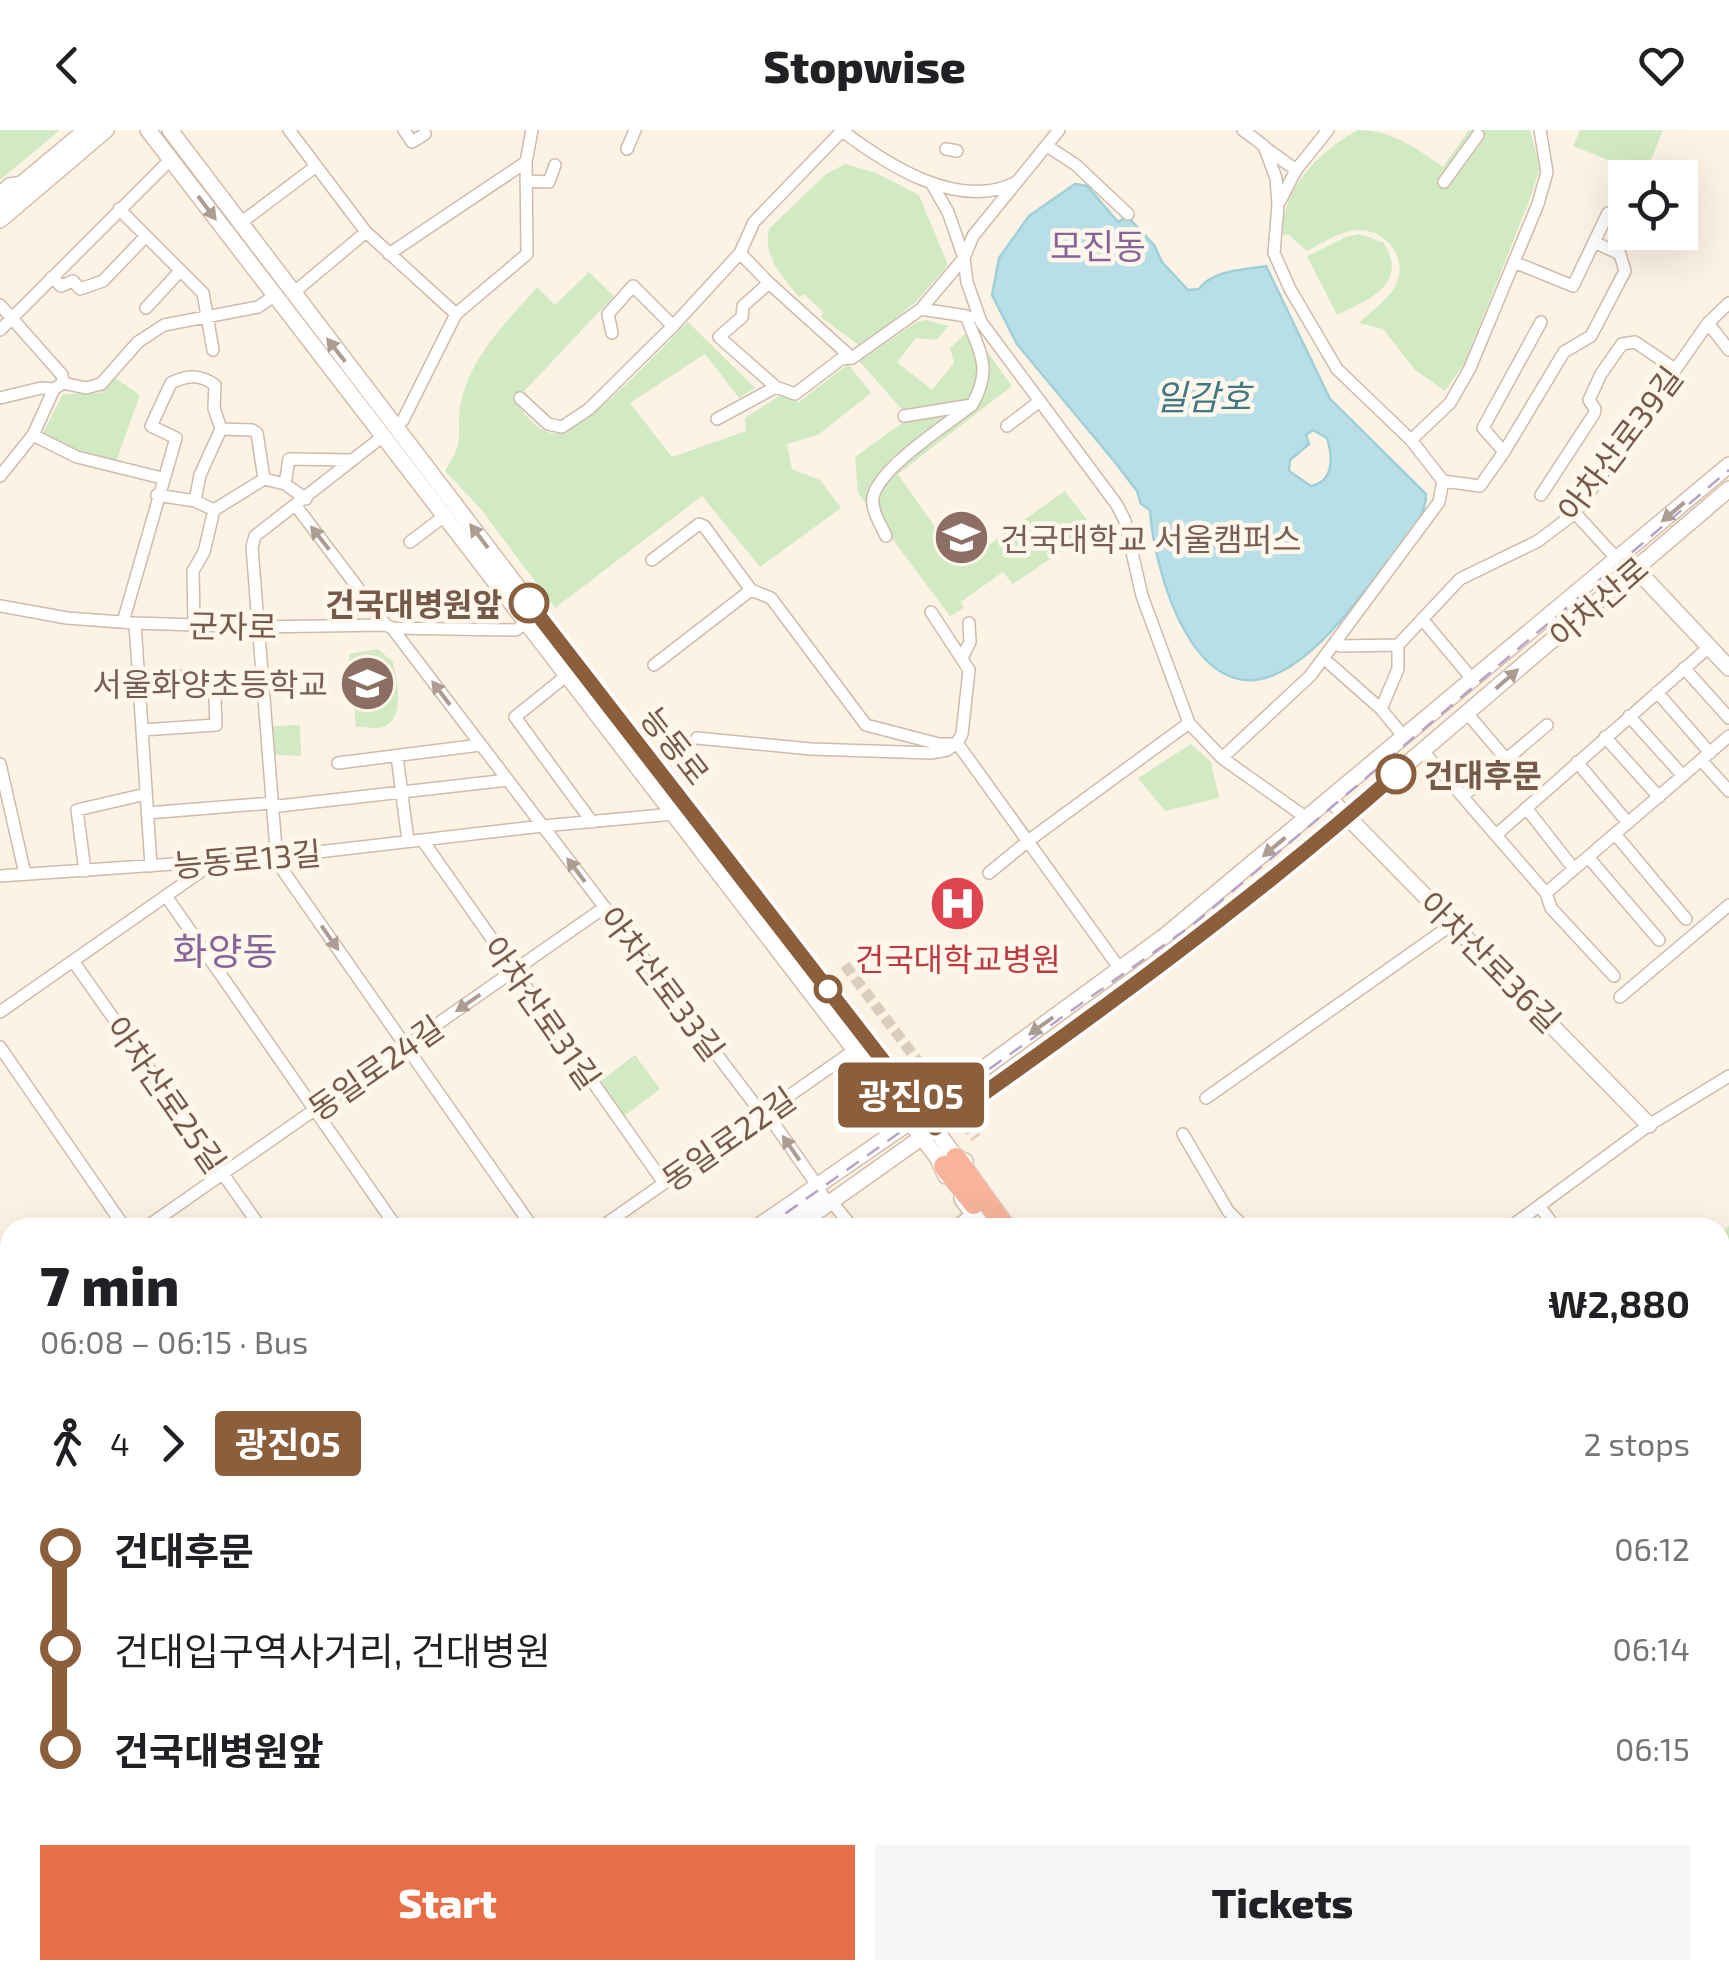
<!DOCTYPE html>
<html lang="en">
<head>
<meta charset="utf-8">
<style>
	:root { --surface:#fff; --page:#f6f6f6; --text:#202124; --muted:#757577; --accent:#e86e48 }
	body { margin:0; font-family:"Exo 2","Noto Sans KR",sans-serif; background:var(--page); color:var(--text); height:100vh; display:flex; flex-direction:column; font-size:38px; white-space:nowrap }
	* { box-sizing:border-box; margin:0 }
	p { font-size:32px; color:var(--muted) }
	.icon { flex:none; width:55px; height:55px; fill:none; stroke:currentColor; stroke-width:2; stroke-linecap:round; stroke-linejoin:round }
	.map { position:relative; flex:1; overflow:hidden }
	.drawer { position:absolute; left:0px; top:1088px; width:1730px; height:762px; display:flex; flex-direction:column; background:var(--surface); border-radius:30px 30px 0 0; box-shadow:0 10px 40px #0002 }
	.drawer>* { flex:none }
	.badge { padding:0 20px; border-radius:8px; font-size:35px; line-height:65px }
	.fabs { position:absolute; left:1608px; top:30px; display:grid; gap:20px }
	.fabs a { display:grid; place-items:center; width:90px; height:90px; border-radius:0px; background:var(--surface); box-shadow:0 10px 40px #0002; font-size:50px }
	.map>.badge { position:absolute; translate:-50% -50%; box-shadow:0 0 0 5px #fff }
	.legs { display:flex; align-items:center; gap:15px; height:110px; padding:0 40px; font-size:32px }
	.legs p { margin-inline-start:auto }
	.summary { display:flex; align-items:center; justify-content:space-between; height:170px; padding:0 40px }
	h1 { font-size:55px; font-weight:800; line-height:75px }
	.button { display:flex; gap:20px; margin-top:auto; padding:20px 40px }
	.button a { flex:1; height:115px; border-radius:0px; background:var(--accent); color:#fff; font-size:40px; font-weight:800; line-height:115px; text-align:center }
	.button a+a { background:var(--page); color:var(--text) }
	ul { padding:0 40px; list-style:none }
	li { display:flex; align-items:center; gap:35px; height:100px; font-size:38px }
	li i { display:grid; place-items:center; width:15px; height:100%; margin:0 12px; background:currentColor }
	li i::after { content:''; width:25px; height:25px; margin:-12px; border:8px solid; border-radius:50%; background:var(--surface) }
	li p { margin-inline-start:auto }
	li:first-child i { background:linear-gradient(#0000 50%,currentColor 0) }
	li:last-child i { background:linear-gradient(currentColor 50%,#0000 0) }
	header { display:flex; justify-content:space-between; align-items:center; height:130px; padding:0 40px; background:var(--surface); font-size:45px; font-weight:800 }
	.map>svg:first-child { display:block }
</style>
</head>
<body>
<header><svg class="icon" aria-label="back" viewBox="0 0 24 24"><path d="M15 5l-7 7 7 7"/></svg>Stopwise<svg class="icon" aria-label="heart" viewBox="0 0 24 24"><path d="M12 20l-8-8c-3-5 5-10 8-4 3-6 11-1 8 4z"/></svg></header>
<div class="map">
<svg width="1729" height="1849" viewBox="0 0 1729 1849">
	<rect width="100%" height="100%" fill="#fdf3e5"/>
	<!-- green -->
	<path fill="#d2eac3" d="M0 0H60L0 50Z
		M1358 0C1392 0 1416 18 1443 37L1469 0H1530L1540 38 1530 69 1465 232 1445 261 1415 240 1383 199 1359 193C1369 183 1385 172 1393 160 1413 130 1384 94 1350 101 1336 104 1321 114 1307 121L1289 105 1280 104C1286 56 1316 23 1358 0Z
		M1580 0H1663L1645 45 1573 16Z
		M845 34 876 43 919 65 948 135 916 172 860 216 821 187 823 182 804 164 799 167C782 146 763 128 769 99L826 44Z
		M1360 104 1384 113C1409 154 1369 170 1337 185L1307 126 1348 106Z
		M589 142 614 166 515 271C523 283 540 305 557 303 590 298 662 217 688 192L755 258 739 268 705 224 630 273 672 327 746 301 745 288 782 264 799 272 848 234 871 263 818 305 787 314 792 339 820 350 841 378 760 437 702 366 555 478 480 378 445 341C469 305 453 302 462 267 475 221 507 192 537 157L555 175Z
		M926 190 949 196 936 210 916 208 897 232 932 260 954 233 950 218 965 204 990 225 1012 256 898 344 937 400 947 393 973 426 1065 361 1094 399 1013 454 1003 442 961 472 964 478 950 486 858 363 855 327 906 290 905 283 859 231 917 192Z
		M114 247 140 265 116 332 79 322 42 305 63 264 100 263Z
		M378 519 393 532C397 550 407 594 379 598 369 599 366 596 356 597L349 524Z
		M300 595 301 626 275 625 272 596Z
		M1191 614 1211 632 1219 668 1165 681 1138 648Z
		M635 925 660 959 623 987 598 953Z
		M1729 1096V1201L1720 1208V1103Z"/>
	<!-- water -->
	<path fill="#b9dfe6" stroke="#9fcfd8" stroke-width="2.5" fill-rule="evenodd" d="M1075 54 1087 56 1118 92 1127 86 1154 115 1162 132 1188 160 1199 159C1213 140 1244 140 1266 136L1330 269 1426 364C1427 390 1399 416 1384 436 1356 472 1323 519 1282 541 1195 588 1154 441 1150 380L1141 374 1137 361 1114 331 1017 214 992 165 999 128 1029 86ZM1313 300 1327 308C1333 327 1334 352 1311 356L1289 341 1290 330 1309 314 1306 305Z"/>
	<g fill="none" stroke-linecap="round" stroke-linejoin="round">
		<!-- street-tunnel -->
		<path stroke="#dbcdbe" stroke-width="11" stroke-dasharray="11 5.5" stroke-linecap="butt" d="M845 835 976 1008"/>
		<defs>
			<path id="street" d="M289 0 366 102 456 184
				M404 0 412 12 425 4
				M841 0C886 34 957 81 1015 53
				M1047 16 1076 35 1128 84
				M627 19 635 0
				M946 19 957 21
				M1267 19 1296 40 1328 0
				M526 51 549 52 555 35
				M1444 52 1478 5
				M933 56 948 82 964 128 973 106 1059 0
				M0 62 9 54 24 52
				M1280 71 1296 40
				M119 79 203 163 213 220
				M239 94 315 37
				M740 123 769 153
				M389 124 526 32
				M964 128 967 152 981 192 1117 375 1125 391 1142 466 1189 593 1222 628 1310 546 1439 372 1443 351 1411 310 1337 239 1290 159 1274 123 1278 75 1276 48 1264 16 1243 0
				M964 128 921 179 966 186
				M1514 132 1573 156 1608 83
				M52 147 61 156 73 151 80 159 103 151 146 106
				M292 164 366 102
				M0 175 62 245 63 253
				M146 178 180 141
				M971 188 966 186C980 223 993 238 972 275
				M1541 192 1483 298 1504 322 1564 222 1591 206 1625 141 1620 124 1594 112
				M1708 193 1729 220
				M0 200 170 30
				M612 203 608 184 633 156 673 196 740 123 754 92 842 1
				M852 228 841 229 795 264 776 257 719 207 742 187 743 176 769 153 852 228 921 179
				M63 253 86 258 101 254 138 212 164 195 258 177 274 166
				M0 268 41 258 54 259
				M520 268 548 294 562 297 589 279 673 196
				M717 289 776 257
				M1007 296 1040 271
				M395 297 403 290 456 184 527 124 526 32 532 0
				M221 299 252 300 257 303 264 349
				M33 305 77 327 162 348
				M382 307 255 406 252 417 277 732 533 1098
				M1411 310 1450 273 1470 238 1538 74 1547 42 1540 0
				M0 346 33 305 54 259 63 253
				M1443 351 1480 356 1504 322
				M285 354 289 329 352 330
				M157 365 195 371 214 380
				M1541 365 1594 284 1595 279 1589 270 1601 244 1622 214 1635 212 1675 239
				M296 376 386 495
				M1575 383 1617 429
				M886 406C881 395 871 380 873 368 877 339 949 293 972 275L904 286
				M410 412 443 387
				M652 430 699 394 704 396 751 460
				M0 476 67 488 135 493 257 497 386 495 392 498 516 500 525 493
				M1422 489 1473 550
				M123 492 176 308 151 296 171 253C188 245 200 244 215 255L214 278 221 299 200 345 195 371
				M135 493 151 736
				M194 493 193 441 204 422 214 380 264 349 285 354 306 369
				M392 498 759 980 770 988 817 1055
				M1340 516 1398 515
				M962 528 970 512 969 493
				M1330 534 1381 579
				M654 535 751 460 771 468 866 595 939 614H953
				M1684 538 1729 588
				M138 546 214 547 216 595 142 600
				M566 546 515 587 592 692
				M1657 562 1710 623
				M1467 583 1506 629
				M1629 586 1683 646
				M1404 607 1381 579 1398 539V515L1460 449 1538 411 1575 383 1708 193 1729 173
				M1605 607 1659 667
				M697 608 811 619 931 623 947 620 957 613 962 604 969 540 931 482
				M957 613 1120 839
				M1423 621 1546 763 1551 778 1614 846
				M397 626 408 711
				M1222 628 1308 689
				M1701 630 1729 661
				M1577 632 1628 693
				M338 633 480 615
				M0 634 25 744
				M1463 666 1547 595
				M1526 678 1574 739
				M147 683 272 673 279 676 508 650
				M1615 704 1686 789
				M1496 705 1709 517
				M423 711 664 1053
				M1588 727 1659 810
				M85 741 77 680 146 664
				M989 743 1028 711 1189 593
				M0 746 275 727 543 696 674 684
				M1546 763 1729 606
				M166 766 397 1098
				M73 831 261 1098
				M1620 867 1729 775
				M0 882 200 742V734
				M0 917 125 1098
				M1206 968 1454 793
				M1183 1004 1228 1081 1245 1098
				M831 1071 853 1098
				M1539 1076 1556 1098
				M145 1098 605 777
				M600 1098 856 919
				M954 1098 973 1083
				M1509 1098 1649 995 1729 946
				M0 1120 10 1135
				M0 1199 10 1192
				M1720 1308 1729 1319
				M1720 1327 1729 1328
				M0 1494 10 1508
				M0 1525 10 1517
				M1720 1568 1729 1561
				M1720 1652 1729 1693
				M0 1772 10 1764
				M1720 1788 1729 1786
				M0 1832 13 1849
				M235 1840 241 1849
				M480 1840 483 1849
				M1019 1840 1020 1849
				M1120 1840 1128 1849
				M114 1849 126 1840
				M492 1849 520 1845 627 1847
				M692 1849 717 1847 718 1840
				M801 1849 802 1840
				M927 1849 930 1840
				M1382 1849 1437 1840"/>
			<path id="secondary" d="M148 0 937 1027 946 1046
				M170 0 720 723 907 959 956 1028 965 1031
				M0 72 86 0
				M0 90 106 0
				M1627 434 1635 438 1729 538
				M1330 669 1649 995
				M962 1069 984 1098
				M756 1098 924 982 1166 805 1729 335
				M775 1098 821 1066
				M794 1098 1131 859 1244 773 1729 359
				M1720 1402 1729 1395
				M0 1631 10 1623
				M0 1658 10 1650
				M1560 1840 1567 1849
				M1163 1849 1173 1840"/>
			<path id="primary" d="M0 1302 10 1317
				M0 1334 10 1350
				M341 1840 347 1849
				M361 1840 367 1849"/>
			<path id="highway" d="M956 1028 1006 1098
				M944 1036 974 1074
				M1575 1840 1582 1849"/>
		</defs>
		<!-- street casing -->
		<use href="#street" stroke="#cebbab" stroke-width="14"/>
		<!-- secondary casing -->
		<use href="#secondary" stroke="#d3bdab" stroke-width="18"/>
		<!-- primary casing -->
		<use href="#primary" stroke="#dbd4d0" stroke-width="20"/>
		<!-- highway casing -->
		<use href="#highway" stroke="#dbd4d0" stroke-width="22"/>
		<!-- street -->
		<use href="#street" stroke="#fff" stroke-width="11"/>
		<!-- secondary -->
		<use href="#secondary" stroke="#fff" stroke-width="15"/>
		<!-- primary -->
		<use href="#primary" stroke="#fcd99c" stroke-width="18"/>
		<!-- highway -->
		<use href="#highway" stroke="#f7b49b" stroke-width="20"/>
		<!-- rail -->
		<path stroke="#b6a3c6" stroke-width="2.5" stroke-dasharray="15 10" stroke-linecap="butt" d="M765 1098 1195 793 1729 340
			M0 1647 10 1639
			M1577 1840 1584 1849"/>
	</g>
	<!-- one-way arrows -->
	<defs><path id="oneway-solid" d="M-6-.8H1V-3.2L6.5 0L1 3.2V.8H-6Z" transform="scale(2.5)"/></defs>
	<g fill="#ad9c92">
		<use href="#oneway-solid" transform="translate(207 78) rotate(53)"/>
		<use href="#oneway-solid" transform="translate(336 220) rotate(-128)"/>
		<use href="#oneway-solid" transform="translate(1673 382) rotate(140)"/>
		<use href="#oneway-solid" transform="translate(479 406) rotate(-127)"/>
		<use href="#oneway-solid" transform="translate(320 408) rotate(-128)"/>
		<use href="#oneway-solid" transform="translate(1507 549) rotate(-41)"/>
		<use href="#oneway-solid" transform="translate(441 563) rotate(-127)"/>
		<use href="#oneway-solid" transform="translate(1274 717) rotate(140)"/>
		<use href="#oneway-solid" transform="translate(576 740) rotate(-127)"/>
		<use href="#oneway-solid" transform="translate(330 808) rotate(55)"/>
		<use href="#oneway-solid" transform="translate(468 873) rotate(145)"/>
		<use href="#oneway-solid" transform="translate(1041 896) rotate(144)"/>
		<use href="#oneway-solid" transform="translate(791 1018) rotate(-125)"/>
	</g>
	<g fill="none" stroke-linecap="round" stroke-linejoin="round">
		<defs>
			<path id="line-1" d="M529 473 935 998C1094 886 1250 773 1396 644"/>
		</defs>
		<!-- line-1 casing -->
		<use href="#line-1" stroke="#fff" stroke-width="22"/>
		<!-- line-1 -->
		<use href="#line-1" stroke="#8b5e3c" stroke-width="15"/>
	</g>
	<!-- icons -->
	<defs>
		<symbol id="university-disc" viewBox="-11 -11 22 22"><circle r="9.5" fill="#8d6e63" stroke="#fff7eb"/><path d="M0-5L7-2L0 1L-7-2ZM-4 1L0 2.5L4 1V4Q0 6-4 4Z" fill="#fff"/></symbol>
		<symbol id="school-disc" viewBox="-11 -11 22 22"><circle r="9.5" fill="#8d6e63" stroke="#fff7eb"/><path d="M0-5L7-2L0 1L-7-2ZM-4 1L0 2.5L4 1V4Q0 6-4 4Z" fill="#fff"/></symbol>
		<symbol id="hospital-disc" viewBox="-11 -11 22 22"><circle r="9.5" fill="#e0444e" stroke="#fff7eb"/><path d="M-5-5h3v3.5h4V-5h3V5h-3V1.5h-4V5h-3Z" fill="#fff"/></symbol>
	</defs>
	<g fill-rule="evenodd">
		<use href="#university-disc" x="930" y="376" width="63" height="63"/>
		<use href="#school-disc" x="336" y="522" width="63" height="63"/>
		<use href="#hospital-disc" x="926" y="742" width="63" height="63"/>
	</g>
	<!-- markers -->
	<g fill="#fff" stroke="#8b5e3c" stroke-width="5">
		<circle cx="529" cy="473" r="18"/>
		<circle cx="1396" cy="644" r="18"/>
		<circle cx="828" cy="859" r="12"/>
	</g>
	<g text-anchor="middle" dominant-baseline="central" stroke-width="9" stroke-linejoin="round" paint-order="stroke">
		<!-- street labels -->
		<g font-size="32" fill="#765a49" stroke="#fff7eb">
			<text transform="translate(1619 313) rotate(-53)">아차산로39길</text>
			<text transform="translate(1598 471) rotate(-41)">아차산로</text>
			<text transform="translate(233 495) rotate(1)">군자로</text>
			<text transform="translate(676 615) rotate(52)">능동로</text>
			<text transform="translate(247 728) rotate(-5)">능동로13길</text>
			<text transform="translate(1491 831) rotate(45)">아차산로36길</text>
			<text transform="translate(663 853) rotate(53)">아차산로33길</text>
			<text transform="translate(543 882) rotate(55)">아차산로31길</text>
			<text transform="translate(375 937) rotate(-35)">동일로24길</text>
			<text transform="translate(167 964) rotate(55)">아차산로25길</text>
			<text transform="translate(728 1008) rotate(-35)">동일로22길</text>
		</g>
		<!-- education labels -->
		<g font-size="32" fill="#785e54" stroke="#fff7eb" text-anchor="start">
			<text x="1000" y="408">건국대학교 서울캠퍼스</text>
			<text x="328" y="553" text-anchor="end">서울화양초등학교</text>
		</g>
		<!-- stop labels -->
		<g font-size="32" font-weight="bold" fill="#765a49" stroke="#fff7eb" text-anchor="end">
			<text x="502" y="473">건국대병원앞</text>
			<text x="1424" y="644" text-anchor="start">건대후문</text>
		</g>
		<!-- health labels -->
		<g font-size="32" fill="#be3a42" stroke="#fff7eb">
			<text x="958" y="828">건국대학교병원</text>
		</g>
		<!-- neighbourhood labels -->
		<g font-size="35" fill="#886599" stroke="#fff7eb">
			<text x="1098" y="115">모진동</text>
		</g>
		<!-- water labels -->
		<g font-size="35" font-style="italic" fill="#407783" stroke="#fff7eb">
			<text x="1203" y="266">일감호</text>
		</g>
		<!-- quarter labels -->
		<g font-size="38" fill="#886599" stroke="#fff7eb">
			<text x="225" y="820">화양동</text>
		</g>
	</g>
</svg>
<div class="fabs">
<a><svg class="icon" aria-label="locate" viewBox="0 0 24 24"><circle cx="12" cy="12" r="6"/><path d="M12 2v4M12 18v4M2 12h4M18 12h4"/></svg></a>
</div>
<b class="badge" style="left:911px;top:965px;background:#8b5e3c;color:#fff">광진05</b>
<section class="drawer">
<div class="summary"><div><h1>7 min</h1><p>06:08 – 06:15 · Bus</p></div><b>₩2,880</b></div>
<div class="legs"><svg class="icon" aria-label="walk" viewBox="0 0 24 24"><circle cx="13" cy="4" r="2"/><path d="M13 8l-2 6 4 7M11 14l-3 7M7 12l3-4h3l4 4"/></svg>4<svg class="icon" aria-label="forward" viewBox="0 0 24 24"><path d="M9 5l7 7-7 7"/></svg><b class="badge" style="background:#8b5e3c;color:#fff">광진05</b><p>2 stops</p></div>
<ul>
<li><i style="color:#8b5e3c"></i><b>건대후문</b><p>06:12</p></li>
<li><i style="color:#8b5e3c"></i><span>건대입구역사거리, 건대병원</span><p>06:14</p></li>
<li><i style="color:#8b5e3c"></i><b>건국대병원앞</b><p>06:15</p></li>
</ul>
<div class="button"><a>Start</a><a>Tickets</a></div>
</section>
</div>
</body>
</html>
